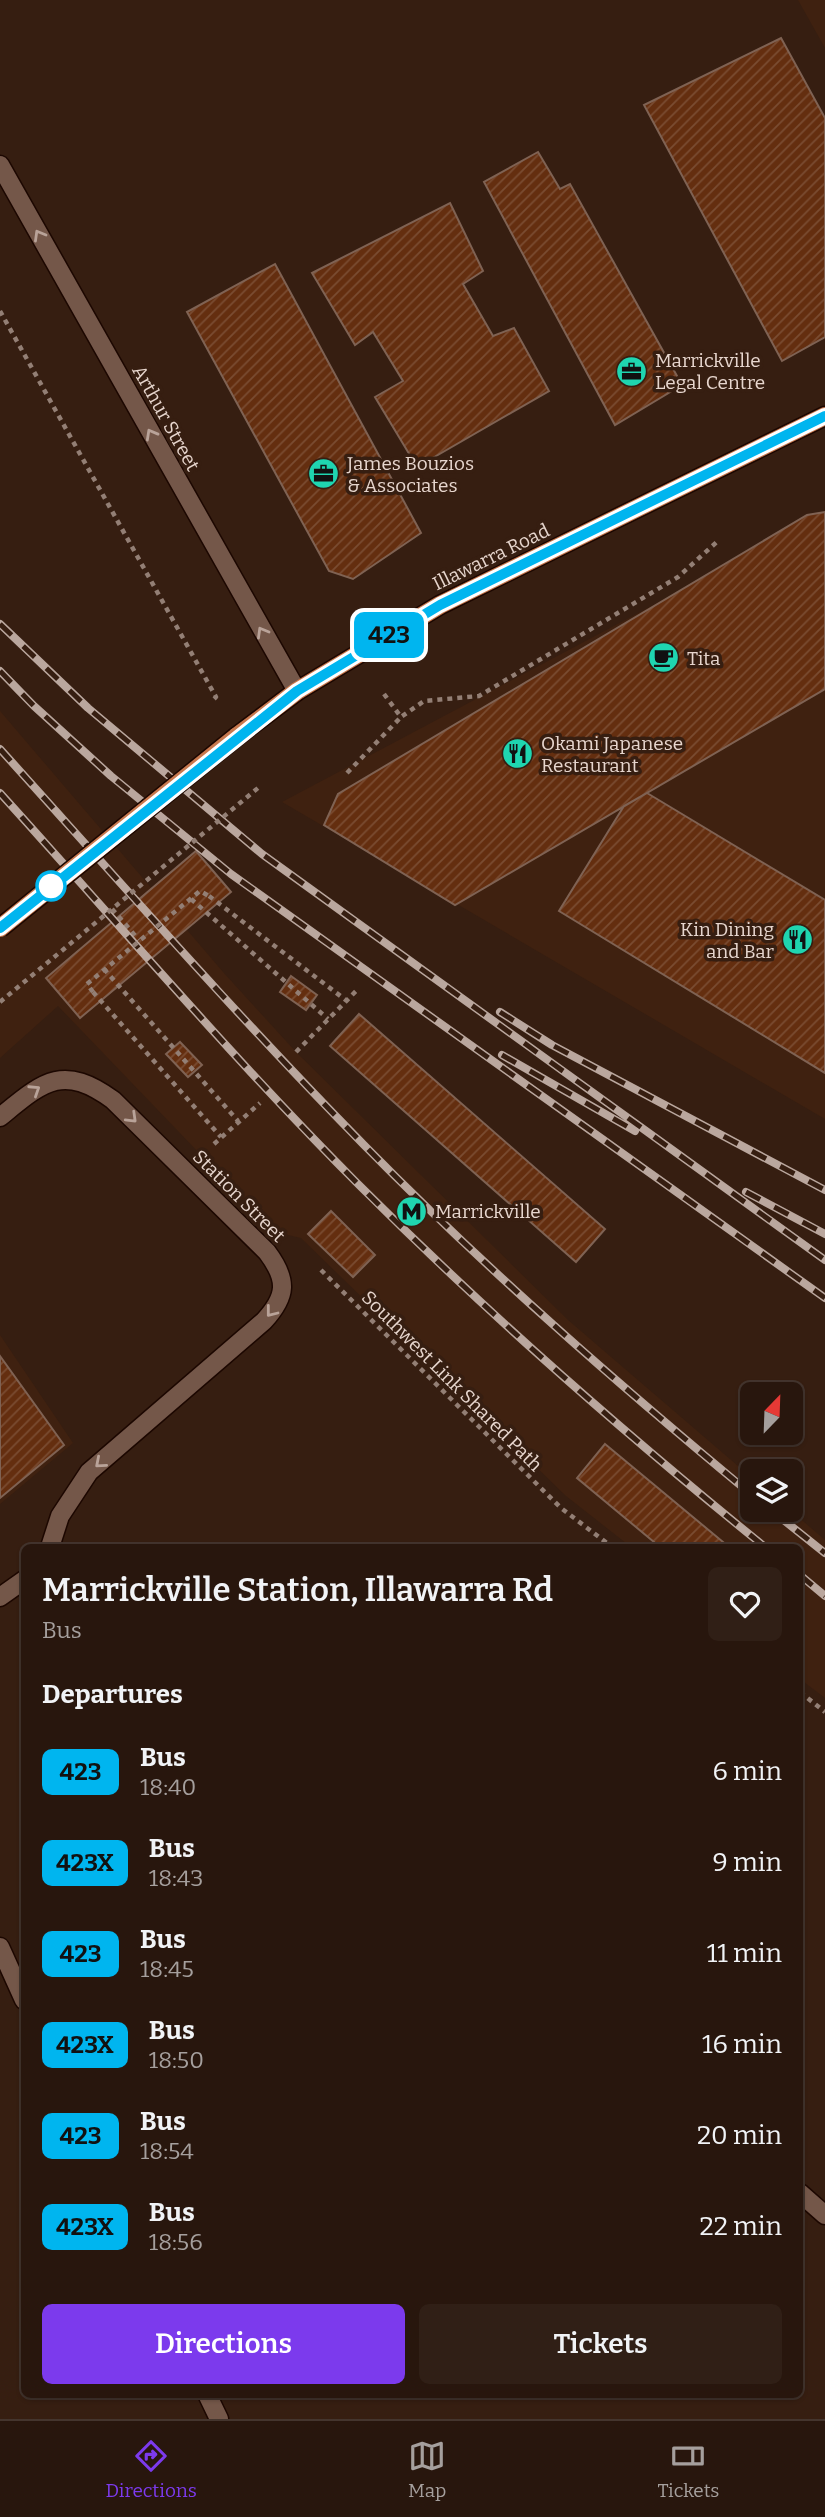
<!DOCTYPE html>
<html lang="en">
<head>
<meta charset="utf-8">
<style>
	:root { --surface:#28160d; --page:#301f16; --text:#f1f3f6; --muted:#a59f9d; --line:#44352e; --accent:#7c3aed }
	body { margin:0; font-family:Bitter,serif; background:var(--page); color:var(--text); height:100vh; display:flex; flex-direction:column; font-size:26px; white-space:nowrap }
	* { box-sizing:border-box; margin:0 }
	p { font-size:23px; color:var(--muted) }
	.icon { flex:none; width:38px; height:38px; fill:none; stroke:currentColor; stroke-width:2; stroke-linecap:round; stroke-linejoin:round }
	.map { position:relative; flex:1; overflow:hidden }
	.side { position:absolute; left:21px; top:1544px; width:782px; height:854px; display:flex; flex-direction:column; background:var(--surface); border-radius:10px; box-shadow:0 2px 5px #0004,0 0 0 2px var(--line) }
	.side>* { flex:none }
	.badge { padding:0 14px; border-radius:10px; font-size:24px; line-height:46px }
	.needle { width:46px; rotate:23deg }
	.buttons { position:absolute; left:740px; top:1382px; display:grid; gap:14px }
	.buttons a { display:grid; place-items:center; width:63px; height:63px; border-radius:10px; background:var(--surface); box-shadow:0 2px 5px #0004,0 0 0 2px var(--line); font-size:35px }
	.map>.badge { position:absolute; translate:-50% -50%; box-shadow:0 0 0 4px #fff }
	h2 { padding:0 21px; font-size:26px; line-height:63px }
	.round { display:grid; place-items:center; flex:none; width:74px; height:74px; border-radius:10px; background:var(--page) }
	.headline { display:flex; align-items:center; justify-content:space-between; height:119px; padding:0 21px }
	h1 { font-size:33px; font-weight:600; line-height:52px }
	.action { display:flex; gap:14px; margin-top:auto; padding:14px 21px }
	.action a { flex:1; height:80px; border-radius:10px; background:var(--accent); color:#fff; font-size:28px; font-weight:600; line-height:80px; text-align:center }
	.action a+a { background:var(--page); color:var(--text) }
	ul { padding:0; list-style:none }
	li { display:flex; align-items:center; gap:21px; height:91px; padding:0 21px }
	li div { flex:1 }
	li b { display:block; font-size:26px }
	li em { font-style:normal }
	li .badge { min-width:77px; font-weight:700; text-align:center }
	.tab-bar { display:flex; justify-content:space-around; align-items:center; height:98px; border-top:2px solid var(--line); background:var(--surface); font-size:19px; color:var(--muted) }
	.tab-bar a { display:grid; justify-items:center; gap:4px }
	.tab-bar .selected { color:var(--accent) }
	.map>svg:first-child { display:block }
</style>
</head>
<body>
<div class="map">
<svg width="825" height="2419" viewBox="0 0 825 2419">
	<defs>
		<pattern id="building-hatch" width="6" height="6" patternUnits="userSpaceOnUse" patternTransform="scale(1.75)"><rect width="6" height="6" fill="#642e0f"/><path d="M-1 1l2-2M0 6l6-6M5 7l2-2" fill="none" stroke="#7a4c31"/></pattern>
	</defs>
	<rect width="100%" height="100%" fill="#361e11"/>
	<!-- built -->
	<path fill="#3f2110" d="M798 0H825V48Z
		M825 514V1119L282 802Z
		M0 711 223 972 296 1052 568 1320 752 1478V1510H790L825 1540V1698L800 1679V1547H631L566 1496 301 1238 275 1232 58 1006 0 1058Z
		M0 1335 73 1443 0 1504Z"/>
	<!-- building -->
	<path fill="url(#building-hatch)" stroke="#7f6253" stroke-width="2" d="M781 38 825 118V337L782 361 644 105Z
		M538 152 560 189 570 184 682 385 615 425 484 182Z
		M450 203 483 271 463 284 493 336 514 328 549 391 417 467 375 397 403 381 373 332 355 345 312 273Z
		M275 264 421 533 353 579 329 571 187 312Z
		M825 512V689L455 905 324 825 338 794 807 515Z
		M647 793 825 900V1073L559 911 624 806Z
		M196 851 231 892 80 1018 46 978Z
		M291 976 317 995 306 1010 280 992Z
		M359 1014 605 1229 576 1262 330 1046Z
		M180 1042 202 1065 188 1077 166 1054Z
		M331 1211 375 1255 353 1277 308 1234Z
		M0 1356 64 1445 0 1498Z
		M605 1444 729 1547H660L577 1478Z"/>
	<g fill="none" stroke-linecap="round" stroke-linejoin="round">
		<defs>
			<path id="minor" d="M0 165 297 691
				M0 1117C43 1082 62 1063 113 1100L267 1252C288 1280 287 1296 264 1321L89 1472 60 1516 50 1547
				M0 1597 24 1580
				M0 1947 24 2000
				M800 2193 825 2215
				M207 2394 219 2419"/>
			<path id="major" d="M236 737 297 691 440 605 825 416"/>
		</defs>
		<!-- minor casing -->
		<use href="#minor" stroke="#1c0700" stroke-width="21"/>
		<!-- major casing -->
		<use href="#major" stroke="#1c0700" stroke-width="21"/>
		<!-- path -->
		<path stroke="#937f75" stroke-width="4.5" stroke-dasharray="5 5" stroke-linecap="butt" d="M0 311 216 697 213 700
			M384 694 401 717 424 701 479 696 678 577 719 540
			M347 773 401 717
			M209 896 347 1001
			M191 899 328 1019
			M112 909 139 940
			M104 969 238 1121
			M93 992 221 1137
			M296 1052 359 988
			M214 1144 260 1103
			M321 1270 561 1508 612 1547
			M800 1692 825 1712"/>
		<!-- minor -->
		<use href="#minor" stroke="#745749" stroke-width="18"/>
		<!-- major -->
		<use href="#major" stroke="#c7784e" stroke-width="18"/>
		<defs>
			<path id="rail" d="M0 624 88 708 262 854 825 1260
				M0 671 34 706 111 776 231 874 825 1298
				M0 749C120 882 239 1018 364 1145 487 1270 618 1384 752 1495
				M0 793C118 923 233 1059 358 1184 486 1312 624 1433 765 1547
				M500 1012 552 1045 825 1190
				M502 1055 635 1131
				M746 1192 825 1234
				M771 1510 825 1553
				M800 1575 825 1596"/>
		</defs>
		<!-- rail casing -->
		<use href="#rail" stroke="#baa79e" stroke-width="8"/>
		<!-- rail -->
		<use href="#rail" stroke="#361e11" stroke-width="5" stroke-dasharray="16" stroke-linecap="butt"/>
		<defs>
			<path id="major-bridge" d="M0 928 236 737"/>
		</defs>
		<!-- major-bridge casing -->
		<use href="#major-bridge" stroke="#1c0700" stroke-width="21" stroke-linecap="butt"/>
		<!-- path-bridge -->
		<path stroke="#937f75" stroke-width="4.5" stroke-dasharray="5 5" stroke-linecap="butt" d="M93 992 87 984 200 891 209 896
			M0 1002 258 788"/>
		<!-- major-bridge -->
		<use href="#major-bridge" stroke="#c7784e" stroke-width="18"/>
	</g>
	<!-- one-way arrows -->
	<defs><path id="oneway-chevron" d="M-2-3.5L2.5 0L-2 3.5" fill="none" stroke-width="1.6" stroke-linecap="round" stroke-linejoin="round" transform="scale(1.75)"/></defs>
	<g stroke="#b9a399">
		<use href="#oneway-chevron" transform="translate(39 235) rotate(-120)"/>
		<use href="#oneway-chevron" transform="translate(151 434) rotate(-119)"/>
		<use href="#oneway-chevron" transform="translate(262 632) rotate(-120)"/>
		<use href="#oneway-chevron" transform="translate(35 1090) rotate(-33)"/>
		<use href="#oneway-chevron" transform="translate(132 1118) rotate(44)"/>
		<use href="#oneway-chevron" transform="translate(271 1312) rotate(128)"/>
		<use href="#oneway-chevron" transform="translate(100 1463) rotate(139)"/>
	</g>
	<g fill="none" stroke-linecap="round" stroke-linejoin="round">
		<defs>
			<path id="line" d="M0 928 297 691 440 605 825 416"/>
		</defs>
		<!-- line casing -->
		<use href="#line" stroke="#fff" stroke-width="16"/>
		<!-- line -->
		<use href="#line" stroke="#00b5ef" stroke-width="10"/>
	</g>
	<!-- icons -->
	<defs>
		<symbol id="office-disc" viewBox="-11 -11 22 22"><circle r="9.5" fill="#1fd5b0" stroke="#361e11"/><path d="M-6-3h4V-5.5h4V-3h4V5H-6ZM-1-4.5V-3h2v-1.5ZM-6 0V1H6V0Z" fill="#111"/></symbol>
		<symbol id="cafe-disc" viewBox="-11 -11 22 22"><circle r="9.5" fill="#1fd5b0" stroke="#361e11"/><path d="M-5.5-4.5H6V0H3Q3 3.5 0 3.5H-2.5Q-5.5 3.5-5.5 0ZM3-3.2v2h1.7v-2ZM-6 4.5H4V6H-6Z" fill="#111"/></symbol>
		<symbol id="restaurant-disc" viewBox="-11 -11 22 22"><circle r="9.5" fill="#1fd5b0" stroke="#361e11"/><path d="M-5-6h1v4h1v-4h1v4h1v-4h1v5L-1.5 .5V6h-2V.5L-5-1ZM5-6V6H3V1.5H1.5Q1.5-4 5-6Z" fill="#111"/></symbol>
		<symbol id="metro-disc" viewBox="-11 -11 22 22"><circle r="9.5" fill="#1fd5b0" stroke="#361e11"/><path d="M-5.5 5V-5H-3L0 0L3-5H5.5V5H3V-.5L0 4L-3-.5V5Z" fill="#111"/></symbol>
	</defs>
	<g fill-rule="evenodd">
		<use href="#office-disc" x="614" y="354" width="35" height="35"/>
		<use href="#office-disc" x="306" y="456" width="35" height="35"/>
		<use href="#cafe-disc" x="646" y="640" width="35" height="35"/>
		<use href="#restaurant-disc" x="500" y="736" width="35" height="35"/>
		<use href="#restaurant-disc" x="780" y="922" width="35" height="35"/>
		<use href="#metro-disc" x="394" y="1194" width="35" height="35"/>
	</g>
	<!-- markers -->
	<circle fill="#fff" stroke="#00b5ef" stroke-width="3.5" cx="51" cy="886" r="14"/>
	<g text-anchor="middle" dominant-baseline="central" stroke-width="7" stroke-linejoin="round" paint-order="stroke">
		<!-- poi labels -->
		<g font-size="19" fill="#e7d6ce" stroke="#361e11" text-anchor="start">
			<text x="655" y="360">Marrickville<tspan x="655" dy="22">Legal Centre</tspan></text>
			<text x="347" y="463">James Bouzios<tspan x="347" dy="22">&amp; Associates</tspan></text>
			<text x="687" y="658">Tita</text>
			<text x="541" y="743">Okami Japanese<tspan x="541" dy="22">Restaurant</tspan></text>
			<text x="774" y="929" text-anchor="end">Kin Dining<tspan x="774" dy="22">and Bar</tspan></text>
			<text x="435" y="1211">Marrickville</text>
		</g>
		<!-- street labels -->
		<g font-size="19" fill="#e7d6ce" stroke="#361e11">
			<text transform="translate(166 418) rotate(61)">Arthur Street</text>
			<text transform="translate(491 557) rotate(-26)">Illawarra Road</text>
			<text transform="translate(239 1196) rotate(45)">Station Street</text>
			<text transform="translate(452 1381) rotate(45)">Southwest Link Shared Path</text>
		</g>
	</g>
</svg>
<div class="buttons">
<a><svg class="needle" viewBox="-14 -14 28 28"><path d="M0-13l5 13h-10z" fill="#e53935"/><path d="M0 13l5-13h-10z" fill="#a59f9d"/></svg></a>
<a><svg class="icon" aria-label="layers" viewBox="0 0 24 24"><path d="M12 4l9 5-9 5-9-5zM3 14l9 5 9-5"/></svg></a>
</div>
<b class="badge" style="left:389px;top:635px;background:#00b5ef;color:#111">423</b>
<section class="side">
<div class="headline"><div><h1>Marrickville Station, Illawarra Rd</h1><p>Bus</p></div><a class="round"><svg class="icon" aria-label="heart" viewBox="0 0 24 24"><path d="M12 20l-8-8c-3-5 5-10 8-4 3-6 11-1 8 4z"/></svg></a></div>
<h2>Departures</h2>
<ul>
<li><span class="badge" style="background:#00b5ef;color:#111">423</span><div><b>Bus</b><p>18:40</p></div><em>6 min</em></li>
<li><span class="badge" style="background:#00b5ef;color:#111">423X</span><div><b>Bus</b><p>18:43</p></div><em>9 min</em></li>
<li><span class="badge" style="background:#00b5ef;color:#111">423</span><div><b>Bus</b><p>18:45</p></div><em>11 min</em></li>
<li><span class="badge" style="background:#00b5ef;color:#111">423X</span><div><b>Bus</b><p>18:50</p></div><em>16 min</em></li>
<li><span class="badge" style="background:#00b5ef;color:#111">423</span><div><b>Bus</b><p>18:54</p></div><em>20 min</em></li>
<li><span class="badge" style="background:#00b5ef;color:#111">423X</span><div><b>Bus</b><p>18:56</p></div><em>22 min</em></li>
</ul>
<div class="action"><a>Directions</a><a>Tickets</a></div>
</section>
</div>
<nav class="tab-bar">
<a class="selected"><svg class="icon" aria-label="directions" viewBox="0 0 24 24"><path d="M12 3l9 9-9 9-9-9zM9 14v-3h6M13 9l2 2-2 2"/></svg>Directions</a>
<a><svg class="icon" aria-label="map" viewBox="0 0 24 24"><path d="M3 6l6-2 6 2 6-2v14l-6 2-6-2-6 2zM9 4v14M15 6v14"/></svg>Map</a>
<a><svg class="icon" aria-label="tickets" viewBox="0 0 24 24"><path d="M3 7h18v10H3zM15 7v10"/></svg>Tickets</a>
</nav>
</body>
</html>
